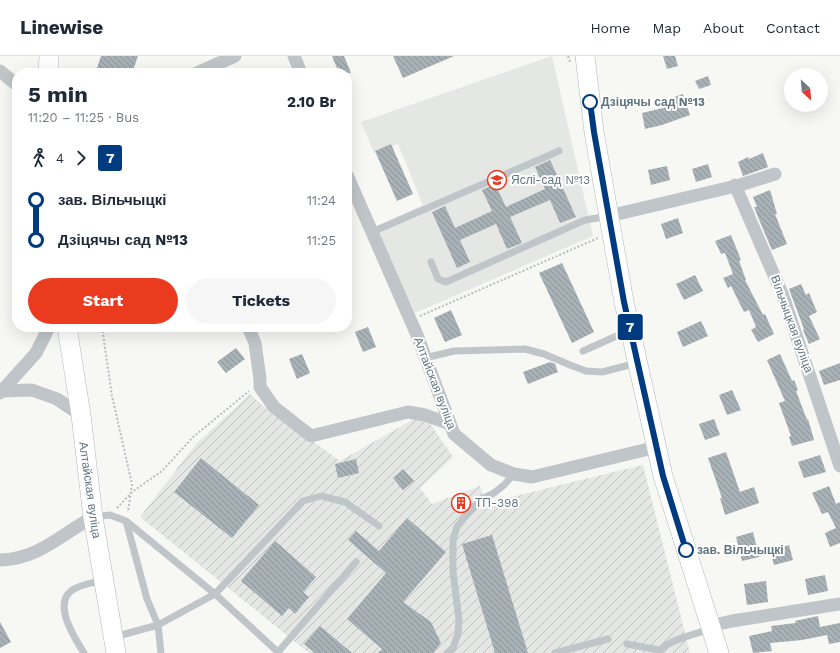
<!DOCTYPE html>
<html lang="en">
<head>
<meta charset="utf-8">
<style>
	:root { --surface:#fff; --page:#f6f6f7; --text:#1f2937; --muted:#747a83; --line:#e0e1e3; --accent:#eb3b1f }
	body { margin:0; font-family:"Work Sans",sans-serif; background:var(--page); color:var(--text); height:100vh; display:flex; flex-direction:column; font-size:15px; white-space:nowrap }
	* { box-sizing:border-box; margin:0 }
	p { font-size:13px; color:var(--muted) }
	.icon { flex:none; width:22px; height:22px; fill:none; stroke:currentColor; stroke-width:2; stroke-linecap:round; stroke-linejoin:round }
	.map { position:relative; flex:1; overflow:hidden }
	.side { position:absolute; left:12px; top:12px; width:340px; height:264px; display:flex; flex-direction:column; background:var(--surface); border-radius:16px; box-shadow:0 4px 16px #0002 }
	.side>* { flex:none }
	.badge { padding:0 8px; border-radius:3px; font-size:14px; line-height:26px }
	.needle { width:26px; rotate:154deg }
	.fabs { position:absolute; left:784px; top:12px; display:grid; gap:8px }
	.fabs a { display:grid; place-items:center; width:44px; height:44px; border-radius:50%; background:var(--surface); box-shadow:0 4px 16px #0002; font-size:20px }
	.map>.badge { position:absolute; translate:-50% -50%; box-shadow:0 0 0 2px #fff }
	.legs { display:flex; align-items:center; gap:6px; height:44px; padding:0 16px; font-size:13px }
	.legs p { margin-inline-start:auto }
	.overview { display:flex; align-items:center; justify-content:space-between; height:68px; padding:0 16px }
	h1 { font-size:22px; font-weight:700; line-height:30px }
	.action { display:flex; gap:8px; margin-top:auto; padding:8px 16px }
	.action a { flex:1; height:46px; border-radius:24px; background:var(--accent); color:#fff; font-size:16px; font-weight:700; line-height:46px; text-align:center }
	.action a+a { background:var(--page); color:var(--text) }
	ul { padding:0 16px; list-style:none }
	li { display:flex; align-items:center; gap:14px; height:40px; font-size:15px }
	li i { display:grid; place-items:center; width:6px; height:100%; margin:0 5px; background:currentColor }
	li i::after { content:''; width:10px; height:10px; margin:-5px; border:3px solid; border-radius:50%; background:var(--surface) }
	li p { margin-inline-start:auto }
	li:first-child i { background:linear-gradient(#0000 50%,currentColor 0) }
	li:last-child i { background:linear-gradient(currentColor 50%,#0000 0) }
	header { display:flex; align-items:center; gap:24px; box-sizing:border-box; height:56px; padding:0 20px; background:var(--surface); border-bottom:1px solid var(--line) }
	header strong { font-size:19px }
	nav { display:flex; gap:22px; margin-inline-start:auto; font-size:14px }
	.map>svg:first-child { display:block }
</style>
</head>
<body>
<header>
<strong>Linewise</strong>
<nav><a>Home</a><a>Map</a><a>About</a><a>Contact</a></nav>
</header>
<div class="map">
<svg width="840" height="597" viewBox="0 0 840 597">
	<defs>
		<pattern id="industrial-furrows" width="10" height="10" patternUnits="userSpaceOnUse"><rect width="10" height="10" fill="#e5e7e5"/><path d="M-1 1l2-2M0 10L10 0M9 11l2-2" fill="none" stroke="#bdc0bf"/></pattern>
		<pattern id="building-back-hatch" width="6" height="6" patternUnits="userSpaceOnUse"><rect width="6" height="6" fill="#a7b1b6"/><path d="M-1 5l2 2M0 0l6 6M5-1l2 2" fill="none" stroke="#8b9599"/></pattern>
	</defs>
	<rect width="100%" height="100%" fill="#f7f7f4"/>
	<!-- built -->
	<path fill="#e5e7e5" d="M552 0 593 180 415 257 375 171 423 149 398 88 374 97 361 66Z"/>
	<!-- industrial -->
	<path fill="url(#industrial-furrows)" d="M250 338 262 349 340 405 416 362H426L453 401 420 432 432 448 480 430 486 447 643 409 690 597H309L140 461 196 388Z"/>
	<!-- building -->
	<path fill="url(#building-back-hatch)" d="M101 0H138L132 17H110L97 12Z
		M332 0H344L351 17H339Z
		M393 0H454L403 22Z
		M663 0H675L678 10 667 13Z
		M708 20 711 29 699 33 695 25Z
		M683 38 690 59 662 69 645 73 642 57 672 50 669 43Z
		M391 88 413 138 397 145 375 95Z
		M763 97 768 111 743 120 738 106 748 101 749 103Z
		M550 104 576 161 560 167 550 144 510 161 522 187 507 193 496 168 460 184 470 206 457 212 432 156 445 150 455 172 492 155 482 134 495 128 506 151 545 133 535 111Z
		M708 108 712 121 696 126 692 113Z
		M667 110 670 124 651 129 648 114Z
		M770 134 777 158H775L787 188 772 194 758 161 754 151H757L753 141Z
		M678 162 683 177 666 183 661 168Z
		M731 179 741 204 739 205 746 224H745L763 259 765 258 774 278 758 286 751 274 756 271 749 254 744 256 731 230 728 232 723 222 733 218 725 197 721 198 715 185Z
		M562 207 594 276 572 287 539 217Z
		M695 219 703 235 684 244 676 228Z
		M801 228 806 239 809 237 817 256 809 260 820 283 809 288 803 274 804 273 789 233Z
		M451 254 462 279 445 286 434 262Z
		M701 265 708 280 683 291 677 276Z
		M368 271 376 291 363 296 355 276Z
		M236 292 245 303 226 317 217 306Z
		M302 298 310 317 297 323 289 303Z
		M780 298 792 325 794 324 798 334 796 335 807 364 808 363 814 384 792 390 789 381 791 380 779 347 785 345 767 304Z
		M550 306 555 308 558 316 528 328 523 316Z
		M840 307V324L824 329 819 315Z
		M732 334 741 354 727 359 719 339Z
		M714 363 720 379 705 384 699 368Z
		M726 396 740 436 754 431 759 447 725 459 720 442H722L708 402Z
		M820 399 826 416 804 422 798 406Z
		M201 402 259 449 232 482 174 436Z
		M356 403 359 417 338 422 335 408Z
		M403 413 414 425 403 434 393 422Z
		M829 430 836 448 840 446V487L830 491 825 477 836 472 828 456 822 458 812 437Z
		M465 438 469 449 467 451 456 455 452 443Z
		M407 462 446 496 403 546 431 566 441 587 433 597H378L382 593 347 563 386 517 348 484 356 475 379 495Z
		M753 476 759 501 742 505 736 481Z
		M492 479 528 597H495L462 488Z
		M275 485 316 521 303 536 309 541 295 558 289 552 282 560 241 525Z
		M789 489 793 504 774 509 770 495Z
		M825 519 828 535 808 539 805 523Z
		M766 525 768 546 747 549 744 528Z
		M818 560 820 571 840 567V586L829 588 827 579 802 584 770 587 772 595 753 597 749 580 772 575 771 570 796 567 795 565Z
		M0 566 11 586 0 592Z
		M320 570 352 597H315L304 588Z"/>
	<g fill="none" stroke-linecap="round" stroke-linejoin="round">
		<defs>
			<path id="secondary" d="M585 0 594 76 624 246 663 420 719 597
				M48 17 49 0
				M67 271 81 359 93 461 116 597"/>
		</defs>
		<!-- secondary casing -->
		<use href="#secondary" stroke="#b2b9bd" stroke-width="20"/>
		<!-- path -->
		<path stroke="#b9bdbf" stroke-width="2" stroke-dasharray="2 2" stroke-linecap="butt" d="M568 0 570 6
			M420 260 598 182
			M102 271 112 340 132 428 128 456
			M117 452 132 436 162 415 193 381 249 335"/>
		<!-- service -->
		<path stroke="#bfc5c8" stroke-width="7" d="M372 176 559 95
			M431 206 438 223 446 226 585 164 609 160
			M583 295 630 274
			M425 302 454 295 525 293 544 298 570 309 586 315 602 316 637 307
			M93 461 110 459 126 465 215 538 279 597
			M126 465 147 543 158 569 161 597
			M114 581 158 569 215 538 303 445 321 440 345 446 379 470
			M627 588 659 594
			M278 596 356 506
			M84 597C75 583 53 549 71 535 80 528 93 527 104 524
			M448 597 453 592 458 578 459 564 453 516V484L457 471 469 456 484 442 494 437 504 429 514 418
			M555 597 608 583
			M658 597C663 585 699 577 711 573"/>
		<!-- minor -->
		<path stroke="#bfc5c8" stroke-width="13" d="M294 0 301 17
			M0 15 17 29
			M197 17 235 0
			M347 119 417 279 454 378 491 409 514 418 532 421 657 391
			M735 129 783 240 840 410
			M609 160 740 129 775 118
			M248 271 255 287 260 323V331L274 351 311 380 408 356 425 359 450 368
			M2 335 32 334 57 343 81 359
			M0 337 36 297 49 271
			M0 504C37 504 62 478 93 461
			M710 570 732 565 840 548"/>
		<!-- secondary -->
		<use href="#secondary" stroke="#fff" stroke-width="19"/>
	</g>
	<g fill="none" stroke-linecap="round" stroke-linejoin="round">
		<defs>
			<path id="line-1" d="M590 46 594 76 624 246 663 420 686 494"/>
		</defs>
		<!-- line-1 casing -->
		<use href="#line-1" stroke="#fff" stroke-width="9"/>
		<!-- line-1 -->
		<use href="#line-1" stroke="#003b80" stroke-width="6"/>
	</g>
	<!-- icons -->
	<defs>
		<symbol id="school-ring" viewBox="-11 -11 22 22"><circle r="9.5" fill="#fff" stroke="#eb3b1f" stroke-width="1.5"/><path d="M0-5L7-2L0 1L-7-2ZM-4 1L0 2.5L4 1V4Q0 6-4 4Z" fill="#eb3b1f"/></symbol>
		<symbol id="building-ring" viewBox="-11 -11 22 22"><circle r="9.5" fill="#fff" stroke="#eb3b1f" stroke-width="1.5"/><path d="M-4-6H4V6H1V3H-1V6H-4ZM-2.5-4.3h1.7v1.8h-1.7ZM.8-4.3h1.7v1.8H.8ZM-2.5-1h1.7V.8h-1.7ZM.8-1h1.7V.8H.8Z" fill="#eb3b1f"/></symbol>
	</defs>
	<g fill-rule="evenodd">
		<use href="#school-ring" x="486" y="113" width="22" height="22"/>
		<use href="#building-ring" x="450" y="436" width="22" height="22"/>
	</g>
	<!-- markers -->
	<g fill="#fff" stroke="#003b80" stroke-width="2">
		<circle cx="590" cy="46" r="7"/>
		<circle cx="686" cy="494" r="7"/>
	</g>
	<g text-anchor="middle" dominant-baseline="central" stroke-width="4" stroke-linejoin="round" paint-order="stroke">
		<!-- stop labels -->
		<g font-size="12" font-weight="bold" fill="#617680" stroke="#fff" text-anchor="start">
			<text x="601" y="46">Дзіцячы сад №13</text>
			<text x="697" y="494">зав. Вільчыцкі</text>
		</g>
		<!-- poi labels -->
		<g font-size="12" fill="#617680" stroke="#fff" text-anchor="start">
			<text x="511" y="124">Яслі-сад №13</text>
			<text x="475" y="447">ТП-398</text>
		</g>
		<!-- street labels -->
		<g font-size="12" fill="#617680" stroke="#fff">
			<text transform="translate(792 268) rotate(70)">Вільчыцкая вуліца</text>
			<text transform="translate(435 327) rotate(69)">Алтайская вуліца</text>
			<text transform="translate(90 434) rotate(82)">Алтайская вуліца</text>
		</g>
	</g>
</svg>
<div class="fabs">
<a><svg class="needle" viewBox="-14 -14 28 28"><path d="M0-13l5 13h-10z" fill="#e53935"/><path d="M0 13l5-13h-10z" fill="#747a83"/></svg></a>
</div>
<b class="badge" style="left:630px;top:271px;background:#003b80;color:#fff">7</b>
<section class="side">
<div class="overview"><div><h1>5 min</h1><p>11:20 – 11:25 · Bus</p></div><b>2.10 Br</b></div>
<div class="legs"><svg class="icon" aria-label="walk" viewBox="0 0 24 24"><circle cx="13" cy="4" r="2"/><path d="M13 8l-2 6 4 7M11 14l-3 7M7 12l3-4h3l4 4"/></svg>4<svg class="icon" aria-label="forward" viewBox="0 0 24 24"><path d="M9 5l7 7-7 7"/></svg><b class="badge" style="background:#003b80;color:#fff">7</b></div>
<ul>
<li><i style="color:#003b80"></i><b>зав. Вільчыцкі</b><p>11:24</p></li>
<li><i style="color:#003b80"></i><b>Дзіцячы сад №13</b><p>11:25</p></li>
</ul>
<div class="action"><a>Start</a><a>Tickets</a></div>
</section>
</div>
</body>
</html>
